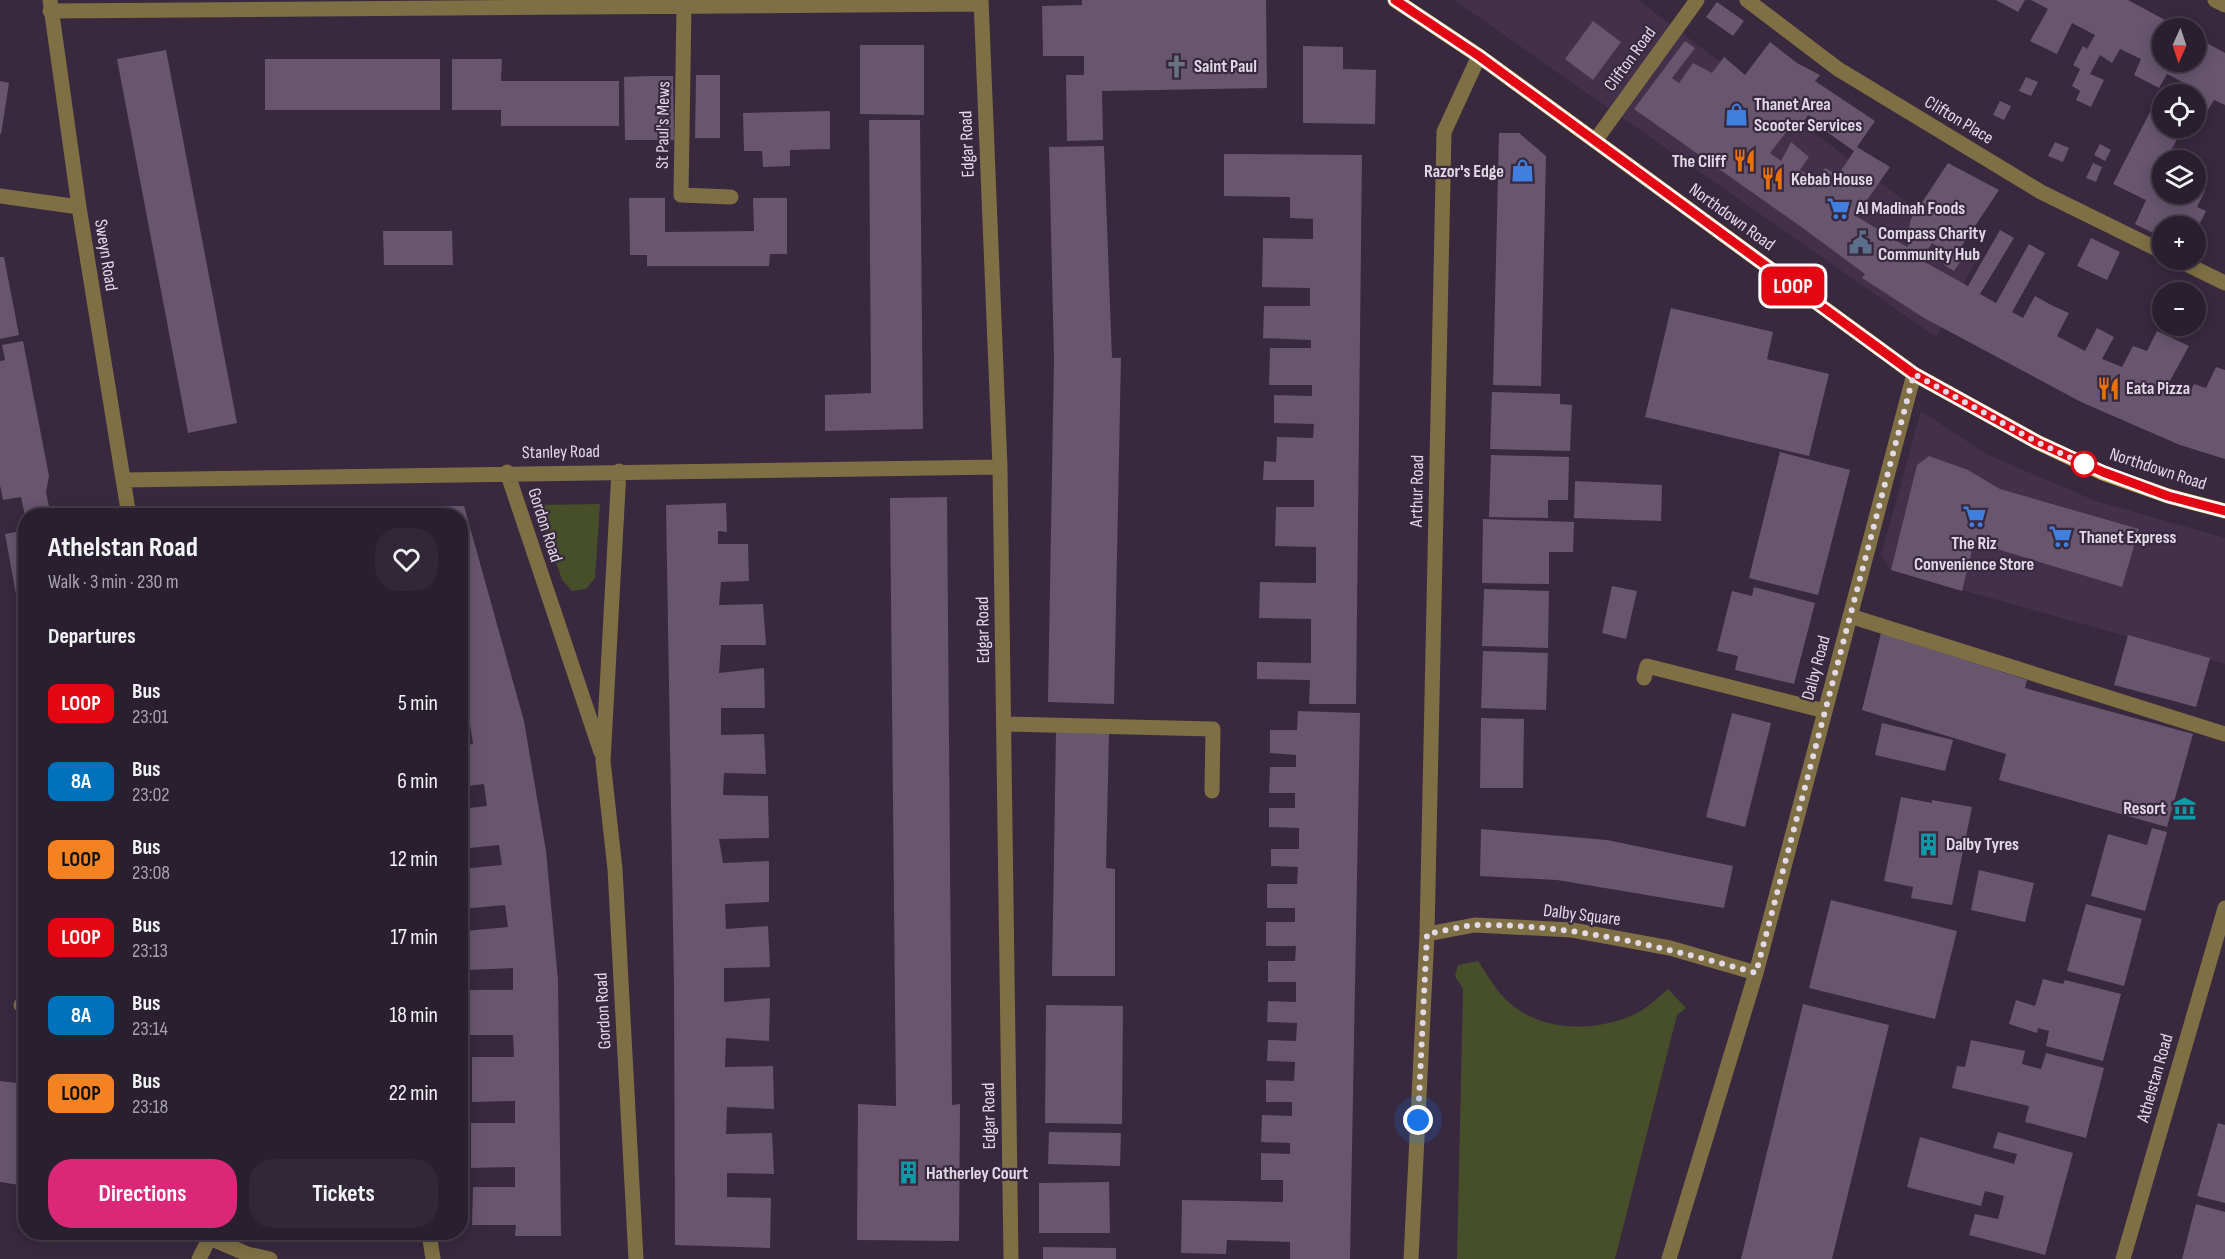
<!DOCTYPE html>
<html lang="en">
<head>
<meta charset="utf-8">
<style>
	:root { --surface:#2a1f2e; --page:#322736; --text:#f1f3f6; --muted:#a5a2aa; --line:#463d4a; --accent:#db2777 }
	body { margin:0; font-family:"Sofia Sans Condensed",sans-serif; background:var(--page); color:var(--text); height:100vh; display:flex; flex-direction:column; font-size:22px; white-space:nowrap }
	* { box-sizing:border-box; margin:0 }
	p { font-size:20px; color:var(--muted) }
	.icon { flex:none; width:33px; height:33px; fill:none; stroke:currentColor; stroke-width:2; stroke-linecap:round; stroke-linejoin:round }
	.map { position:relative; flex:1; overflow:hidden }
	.side { position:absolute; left:18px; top:508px; width:450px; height:732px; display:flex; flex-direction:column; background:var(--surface); border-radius:24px; box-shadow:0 3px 15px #0003,0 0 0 2px var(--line) }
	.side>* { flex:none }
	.badge { padding:0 12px; border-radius:9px; font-size:21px; line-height:39px }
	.needle { width:39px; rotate:183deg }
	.controls { position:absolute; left:2152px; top:18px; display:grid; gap:12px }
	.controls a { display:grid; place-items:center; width:54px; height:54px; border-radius:50%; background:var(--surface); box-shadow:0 3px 15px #0003,0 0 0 2px var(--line); font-size:30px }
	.you { position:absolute; width:30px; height:30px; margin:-15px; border:4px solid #fff; border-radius:50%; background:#1a73e8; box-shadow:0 0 0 9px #1a73e833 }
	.map>.badge { position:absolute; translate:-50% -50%; box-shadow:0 0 0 3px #fff }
	h2 { padding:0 30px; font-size:22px; line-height:54px }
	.round { display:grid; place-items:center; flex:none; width:63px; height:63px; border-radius:24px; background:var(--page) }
	.headline { display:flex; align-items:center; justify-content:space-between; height:102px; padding:0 30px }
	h1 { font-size:28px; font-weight:700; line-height:45px }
	.cta { display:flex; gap:12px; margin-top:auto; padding:12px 30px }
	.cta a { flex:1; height:69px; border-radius:24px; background:var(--accent); color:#fff; font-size:24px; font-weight:700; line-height:69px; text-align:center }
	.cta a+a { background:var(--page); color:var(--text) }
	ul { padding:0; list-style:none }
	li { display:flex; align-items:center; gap:18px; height:78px; padding:0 30px }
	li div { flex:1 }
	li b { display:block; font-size:22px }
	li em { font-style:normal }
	li .badge { min-width:66px; font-weight:700; text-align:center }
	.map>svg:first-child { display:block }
</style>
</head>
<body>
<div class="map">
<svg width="2225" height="1259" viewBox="0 0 2225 1259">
	<rect width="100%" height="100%" fill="#38293e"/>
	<!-- built -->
	<path fill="#43304b" d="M1454 0H1638L1978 256 1936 337Z
		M1921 411 1988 455 2096 501 2225 538V664L1891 570 1881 555Z"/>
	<!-- green -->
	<path fill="#474f2a" d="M600 504 595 578 586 589 572 591 562 580 537 505Z
		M1478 961C1488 976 1497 993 1512 1005 1546 1033 1601 1032 1639 1012 1649 1006 1659 997 1668 989L1686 1008 1677 1015 1615 1259H1457L1463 989 1455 976 1458 965Z"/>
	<!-- building -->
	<path fill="#67566e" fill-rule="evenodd" d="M1082 0H1266L1267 88 1102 91 1103 140 1067 141 1066 75H1084V56H1043L1042 6 1082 5Z
		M1996 0H2025L2018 12Z
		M2031 0H2128L2180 28H2163V62H2196V37L2225 53V105L2214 100 2206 113 2196 107V94H2183L2188 85 2167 74 2159 88 2134 75 2141 59 2120 49 2112 63 2100 55 2090 74 2104 80 2091 107 2076 100 2080 91 2072 86 2080 69 2073 65 2083 46 2087 49 2095 35 2072 23 2057 54 2030 41 2048 9Z
		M1717 2 1744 21 1733 36 1706 17Z
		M1593 21 1621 42 1593 80 1565 59Z
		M1685 41 1695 48 1672 78 1679 83 1693 63 1712 73 1724 57 1745 75 1770 42 1797 63 1820 75 1815 81 1875 121 1857 147 1890 167 1856 216 1907 247 1916 233 1909 228 1911 219 1948 163 1999 190 1959 250 1965 254 1954 271 1944 265 1950 255 1932 243 1921 260 1968 286 2000 230 2014 238 1980 294 1996 303 2029 244 2045 253 2012 312 2023 318 2035 296 2053 306 2069 313 2057 336 2085 351 2097 328 2114 337 2102 359 2122 367 2133 346 2147 351 2157 331 2189 346 2166 388 2188 396 2194 384 2206 388 2216 367 2225 370V459L2180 445 2081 402 1924 318 1862 278 1865 274 1800 226 1634 109ZM1808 115 1829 129 1827 132 1854 151 1838 175 1825 168 1817 180 1800 170 1809 157 1791 142 1781 161 1770 153 1795 121 1801 126Z
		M860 45H924V115L860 114Z
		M1303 46 1343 47V69L1376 70 1375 124 1303 123Z
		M166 50 237 423 188 433 117 59Z
		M265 59H440V110H265Z
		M452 59H502L501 81H619V126H501V110H452Z
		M696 75H720V138H695Z
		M648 76H673L674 140H625L624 77Z
		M2026 77 2038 82 2031 96 2019 91Z
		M0 81 9 83 1 134H0Z
		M2000 101 2011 106 2004 120 1993 115Z
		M2151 110 2163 116V128H2183L2166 160H2163L2154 184 2163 188V194H2196V187L2205 191 2197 207 2206 211 2196 231V226H2163V238L2135 224 2146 200 2113 184Z
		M830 111V149L790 150V166L763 167 762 151H744L743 113Z
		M869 120H920L923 429 825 431V395L871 393Z
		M1499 133H1519L1546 156 1541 386 1493 385Z
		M2055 142 2069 148 2063 162 2048 156Z
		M2100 144 2111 150 2105 161 2094 155Z
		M1104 146 1112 358H1121L1114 704 1048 702 1054 358 1049 147Z
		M1224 154 1362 155 1356 704H1309L1310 680 1257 679V662L1311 663V619L1259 618 1260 582 1316 583V547L1275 546 1276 507H1314V480H1263L1264 461 1276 462 1277 437 1313 438 1314 424 1274 423V395L1312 396V385H1269L1270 348H1311V340L1263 338 1264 306H1310V288L1262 287 1263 238 1313 239V219L1290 218V197L1224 196Z
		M2093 163 2102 167 2096 182 2086 178Z
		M629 198H665V232L754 231 753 198H787V254H770L769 266H647V255H630Z
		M383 231H452L453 265H384Z
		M2091 238 2120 252 2107 280 2077 266Z
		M0 257H4L19 335 0 339Z
		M1671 308 1773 332 1767 359 1829 374 1809 456 1645 417Z
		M23 341 49 476 46 492 51 516H25L21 497 3 500 0 485V361L5 360 2 345Z
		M1492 392 1560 394V404L1572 405 1570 451 1490 449Z
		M1780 452 1850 470 1818 595 1749 578Z
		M1491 455 1569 457 1568 500H1548V518L1489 517Z
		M1929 456 1968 470 2000 489 2139 529 2122 587 1974 542 1962 591 1891 570 1917 465Z
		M1575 481 1662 485 1661 521 1574 518Z
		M947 497 952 1105 960 1104 959 1241 857 1240 858 1104 896 1106 890 498Z
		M726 503 727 532 718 531V544H748L749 581 721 582 719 605 763 604 766 645H721L719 673 764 668 765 708H721V735L764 734 766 774 724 773 723 795 768 796 769 838 719 839 723 863 769 861V902L725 904 726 929 768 926 770 967 724 968V1002L770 998 769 1041 726 1038 725 1067 773 1066 774 1109 727 1107 726 1134 772 1133 774 1174 727 1173V1197L771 1198 770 1248 675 1245 674 987 666 505Z
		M464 506 524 721 546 851 558 980 561 1236H515L516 1225H472L473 1187H515V1167L471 1168V1123H515V1101L472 1102V1057H514L513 1035H469V990H513V968L467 970 465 931 508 927 505 905 462 909 460 869 502 865 499 845 460 849V809L487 806 484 784 460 787V746L473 744 469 718 460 719V516H384L383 507Z
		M1483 519 1574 522 1573 552H1549V584L1482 583Z
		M26 530V638H24L5 534Z
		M1612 586 1637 591 1626 639 1602 633Z
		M1754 587 1815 603 1794 684 1735 670 1738 656 1717 651 1732 591 1752 596Z
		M1484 589 1549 591 1548 648 1482 646Z
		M1881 633 2027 680 2025 688 2193 734 2167 827 1999 780 2006 754 1862 710Z
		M2128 635 2210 658 2196 707 2114 685Z
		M1483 651 1548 653 1546 710 1481 708Z
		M1298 711 1360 713 1350 1259H1290V1242L1227 1240 1226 1254 1181 1253 1182 1200 1283 1202V1180H1261V1153L1290 1154V1143L1261 1142 1262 1115 1292 1116V1102H1266V1080L1294 1081 1295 1062 1267 1061 1268 1040 1296 1041 1297 1023 1267 1022 1268 1001 1296 1002V982H1268V961H1295L1296 946H1266V922H1295V908H1267V884H1297L1298 867 1271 866V849H1299V828L1269 827V808H1295V793H1269L1270 767H1296V755L1270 753V730H1297Z
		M1732 713 1771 723 1745 827 1706 817Z
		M1481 718 1524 719 1523 788H1480Z
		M1882 723 1953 740 1945 771 1875 755Z
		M1056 732 1109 733 1106 868 1115 869V976H1052Z
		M1901 797 1932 803V800L1972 807 1952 905 1911 898 1913 887 1884 881Z
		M2152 828 2167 832 2145 911 2091 896 2108 834 2147 845Z
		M1481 829 1607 840 1733 866 1724 908 1557 880 1480 876Z
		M1979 870 2034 883 2025 922 1971 910Z
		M1831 900 1957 931 1935 1019 1809 988Z
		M2086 904 2142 919 2124 986 2067 971Z
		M2043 979 2063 984 2065 980 2121 994 2103 1061 2046 1046 2049 1031 2038 1028 2037 1033 2009 1024 2016 1000 2035 1006Z
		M1803 1004 1889 1025 1832 1259H1741Z
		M1046 1005 1123 1006 1122 1124 1045 1123Z
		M1971 1040 2025 1051 2022 1064 2041 1069 2046 1053 2104 1068 2086 1138 2025 1122 2029 1106 1952 1088 1957 1066 1965 1067Z
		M0 1081 26 1084V1186L0 1182Z
		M2218 1123 2225 1125V1203L2197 1196Z
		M1049 1132 1121 1133 1120 1166 1048 1164Z
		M1998 1132 2073 1153 2045 1255 1969 1235 1975 1214 1998 1219 2004 1196 1985 1191 1981 1206 1907 1187 1920 1137 2014 1164 2017 1154 1993 1148Z
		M1109 1182 1110 1233H1039V1183Z
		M2196 1204 2225 1212V1259H2182Z
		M1043 1247 1116 1248V1259H1043Z"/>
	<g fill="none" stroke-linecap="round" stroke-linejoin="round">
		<!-- minor -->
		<path stroke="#7e6f44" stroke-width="15" d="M50 0 79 207 129 516
			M981 0 1000 467 1011 1259
			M1747 0 1838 69 2041 192 2163 252
			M2215 0 2225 5
			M684 6 681 195 731 197
			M50 11 981 4
			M1595 141 1697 0
			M0 196 79 207
			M2178 260 2225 283
			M619 471 603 761 615 869 636 1259
			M507 472 601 752
			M123 480 1000 467
			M1850 616 2225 734
			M1644 678 1647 666 1825 711
			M1004 724 1213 729 1212 791
			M1427 934 1475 925 1572 930 1670 948 1756 973
			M21 1005H26
			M429 1233 433 1259
			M210 1238 247 1254 270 1259
			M199 1259 212 1233
			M1411 1259 1427 934 1444 132 1479 56
			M1669 1259 1756 973 1914 374
			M2123 1259 2225 908"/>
		<!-- major -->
		<path stroke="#ceae4f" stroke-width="15" d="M1395 0 1479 56 1914 374 2037 442 2103 473 2168 496 2225 511"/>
	</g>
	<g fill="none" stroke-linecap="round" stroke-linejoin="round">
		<defs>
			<path id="line" d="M1395 0 1479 56 1914 374 2037 442 2103 472 2168 496 2225 511"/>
		</defs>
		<!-- line casing -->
		<use href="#line" stroke="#fff" stroke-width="14"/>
		<!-- line -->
		<use href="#line" stroke="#e30613" stroke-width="9"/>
		<!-- walk -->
		<path stroke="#e2d9e7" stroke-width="6" stroke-dasharray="0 10.8" d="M1418 1120 1427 934C1443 931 1461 926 1477 925 1573 924 1664 947 1756 973L1914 374 2037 442 2086 465 2084 464"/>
	</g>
	<!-- icons -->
	<defs>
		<symbol id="church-bare" viewBox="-9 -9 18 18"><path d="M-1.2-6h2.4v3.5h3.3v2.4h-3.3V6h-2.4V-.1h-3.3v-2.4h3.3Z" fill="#6b7280" stroke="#38293e" stroke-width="2.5" paint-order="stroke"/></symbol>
		<symbol id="shop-bare" viewBox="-9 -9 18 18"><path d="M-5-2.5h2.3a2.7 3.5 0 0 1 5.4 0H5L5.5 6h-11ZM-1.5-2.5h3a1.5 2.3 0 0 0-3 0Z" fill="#3f7fe0" stroke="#38293e" stroke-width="2.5" paint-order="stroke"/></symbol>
		<symbol id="restaurant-bare" viewBox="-9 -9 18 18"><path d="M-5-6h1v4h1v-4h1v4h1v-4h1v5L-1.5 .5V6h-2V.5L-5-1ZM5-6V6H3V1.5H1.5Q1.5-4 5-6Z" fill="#e8710a" stroke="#38293e" stroke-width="2.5" paint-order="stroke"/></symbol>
		<symbol id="supermarket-bare" viewBox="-9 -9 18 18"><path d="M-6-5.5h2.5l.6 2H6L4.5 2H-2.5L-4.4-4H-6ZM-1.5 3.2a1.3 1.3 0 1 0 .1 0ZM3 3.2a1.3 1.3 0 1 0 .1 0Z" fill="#3f7fe0" stroke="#38293e" stroke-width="2.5" paint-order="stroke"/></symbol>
		<symbol id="civic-bare" viewBox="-9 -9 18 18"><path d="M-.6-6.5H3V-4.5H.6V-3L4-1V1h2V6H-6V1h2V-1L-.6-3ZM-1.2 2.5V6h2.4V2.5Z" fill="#5c6f8a" stroke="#38293e" stroke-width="2.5" paint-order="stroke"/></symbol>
		<symbol id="museum-bare" viewBox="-9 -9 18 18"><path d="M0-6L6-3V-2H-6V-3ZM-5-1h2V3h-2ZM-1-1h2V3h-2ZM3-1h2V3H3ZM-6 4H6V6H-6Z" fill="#0f9aa8" stroke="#38293e" stroke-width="2.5" paint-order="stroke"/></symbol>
		<symbol id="building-bare" viewBox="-9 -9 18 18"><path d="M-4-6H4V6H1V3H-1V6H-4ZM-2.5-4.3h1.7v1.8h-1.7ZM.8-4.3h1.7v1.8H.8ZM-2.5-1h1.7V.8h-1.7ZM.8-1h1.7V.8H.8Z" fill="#0f9aa8" stroke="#38293e" stroke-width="2.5" paint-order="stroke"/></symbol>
	</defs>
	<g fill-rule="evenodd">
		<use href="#church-bare" x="1160" y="50" width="33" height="33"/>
		<use href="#shop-bare" x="1720" y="98" width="33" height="33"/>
		<use href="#restaurant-bare" x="1728" y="144" width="33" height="33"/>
		<use href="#shop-bare" x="1506" y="154" width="33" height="33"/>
		<use href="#restaurant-bare" x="1756" y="162" width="33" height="33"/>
		<use href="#supermarket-bare" x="1822" y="192" width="33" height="33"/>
		<use href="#civic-bare" x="1844" y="226" width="33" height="33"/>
		<use href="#restaurant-bare" x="2092" y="372" width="33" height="33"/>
		<use href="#supermarket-bare" x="1958" y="500" width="33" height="33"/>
		<use href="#supermarket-bare" x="2044" y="520" width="33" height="33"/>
		<use href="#museum-bare" x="2168" y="792" width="33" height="33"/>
		<use href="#building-bare" x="1912" y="828" width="33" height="33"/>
		<use href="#building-bare" x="892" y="1156" width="33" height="33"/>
	</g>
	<!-- markers -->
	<circle fill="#fff" stroke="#e30613" stroke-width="3" cx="2084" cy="464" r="12"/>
	<g text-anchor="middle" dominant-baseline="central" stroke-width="4.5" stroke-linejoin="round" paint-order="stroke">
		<!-- street labels -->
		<g font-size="18" fill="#e2d9e7" stroke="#38293e">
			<text transform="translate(1630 59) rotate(-54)">Clifton Road</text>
			<text transform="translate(1959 120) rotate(31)">Clifton Place</text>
			<text transform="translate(663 125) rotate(-89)">St Paul's Mews</text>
			<text transform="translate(967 144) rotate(-92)">Edgar Road</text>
			<text transform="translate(1732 217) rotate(36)">Northdown Road</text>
			<text transform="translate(106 255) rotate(81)">Sweyn Road</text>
			<text transform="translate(561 452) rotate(-1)">Stanley Road</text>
			<text transform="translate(2158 469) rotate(18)">Northdown Road</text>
			<text transform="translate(1417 491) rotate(-89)">Arthur Road</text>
			<text transform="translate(545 525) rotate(72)">Gordon Road</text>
			<text transform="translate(983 630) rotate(-91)">Edgar Road</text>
			<text transform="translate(1816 668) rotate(-75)">Dalby Road</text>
			<text transform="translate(1582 915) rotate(7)">Dalby Square</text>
			<text transform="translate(603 1011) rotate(-93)">Gordon Road</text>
			<text transform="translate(2155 1078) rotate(-74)">Athelstan Road</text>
			<text transform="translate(989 1116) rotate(-91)">Edgar Road</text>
		</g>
		<!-- poi labels -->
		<g font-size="18" font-weight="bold" fill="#e2d9e7" stroke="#38293e" text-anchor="start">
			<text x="1194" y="66">Saint Paul</text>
			<text x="1754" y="104">Thanet Area<tspan x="1754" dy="21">Scooter Services</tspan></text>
			<text x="1726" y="161" text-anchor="end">The Cliff</text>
			<text x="1504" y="171" text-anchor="end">Razor's Edge</text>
			<text x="1791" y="179">Kebab House</text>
			<text x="1856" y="208">Al Madinah Foods</text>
			<text x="1878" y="233">Compass Charity<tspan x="1878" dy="21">Community Hub</tspan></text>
			<text x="2126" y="388">Eata Pizza</text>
			<text x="2079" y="537">Thanet Express</text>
			<text x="1974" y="543" text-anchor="middle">The Riz<tspan x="1974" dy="21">Convenience Store</tspan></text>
			<text x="2166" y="808" text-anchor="end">Resort</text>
			<text x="1946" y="844">Dalby Tyres</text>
			<text x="926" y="1173">Hatherley Court</text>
		</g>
	</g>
</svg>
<div class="controls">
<a><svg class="needle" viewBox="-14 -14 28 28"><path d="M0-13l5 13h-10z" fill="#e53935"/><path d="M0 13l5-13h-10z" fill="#a5a2aa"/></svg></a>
<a><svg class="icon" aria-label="locate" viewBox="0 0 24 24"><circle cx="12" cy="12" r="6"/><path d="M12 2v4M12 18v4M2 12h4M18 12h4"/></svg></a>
<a><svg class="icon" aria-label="layers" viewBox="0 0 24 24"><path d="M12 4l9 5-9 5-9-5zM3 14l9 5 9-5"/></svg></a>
<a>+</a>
<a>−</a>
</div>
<div class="you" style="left:1418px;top:1120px"></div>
<b class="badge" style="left:1793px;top:286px;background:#e30613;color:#fff">LOOP</b>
<section class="side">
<div class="headline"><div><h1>Athelstan Road</h1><p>Walk · 3 min · 230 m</p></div><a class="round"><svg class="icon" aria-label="heart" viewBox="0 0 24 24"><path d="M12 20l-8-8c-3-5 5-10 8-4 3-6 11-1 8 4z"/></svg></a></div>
<h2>Departures</h2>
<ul>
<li><span class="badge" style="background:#e30613;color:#fff">LOOP</span><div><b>Bus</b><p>23:01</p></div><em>5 min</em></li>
<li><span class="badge" style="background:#0072bc;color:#fff">8A</span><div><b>Bus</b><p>23:02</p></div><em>6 min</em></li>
<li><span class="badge" style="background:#f58220;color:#111">LOOP</span><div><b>Bus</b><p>23:08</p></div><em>12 min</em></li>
<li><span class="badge" style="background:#e30613;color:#fff">LOOP</span><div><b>Bus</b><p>23:13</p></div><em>17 min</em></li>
<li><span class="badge" style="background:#0072bc;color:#fff">8A</span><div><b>Bus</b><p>23:14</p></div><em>18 min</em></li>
<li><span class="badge" style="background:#f58220;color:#111">LOOP</span><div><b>Bus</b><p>23:18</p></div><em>22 min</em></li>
</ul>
<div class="cta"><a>Directions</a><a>Tickets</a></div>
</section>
</div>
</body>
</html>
